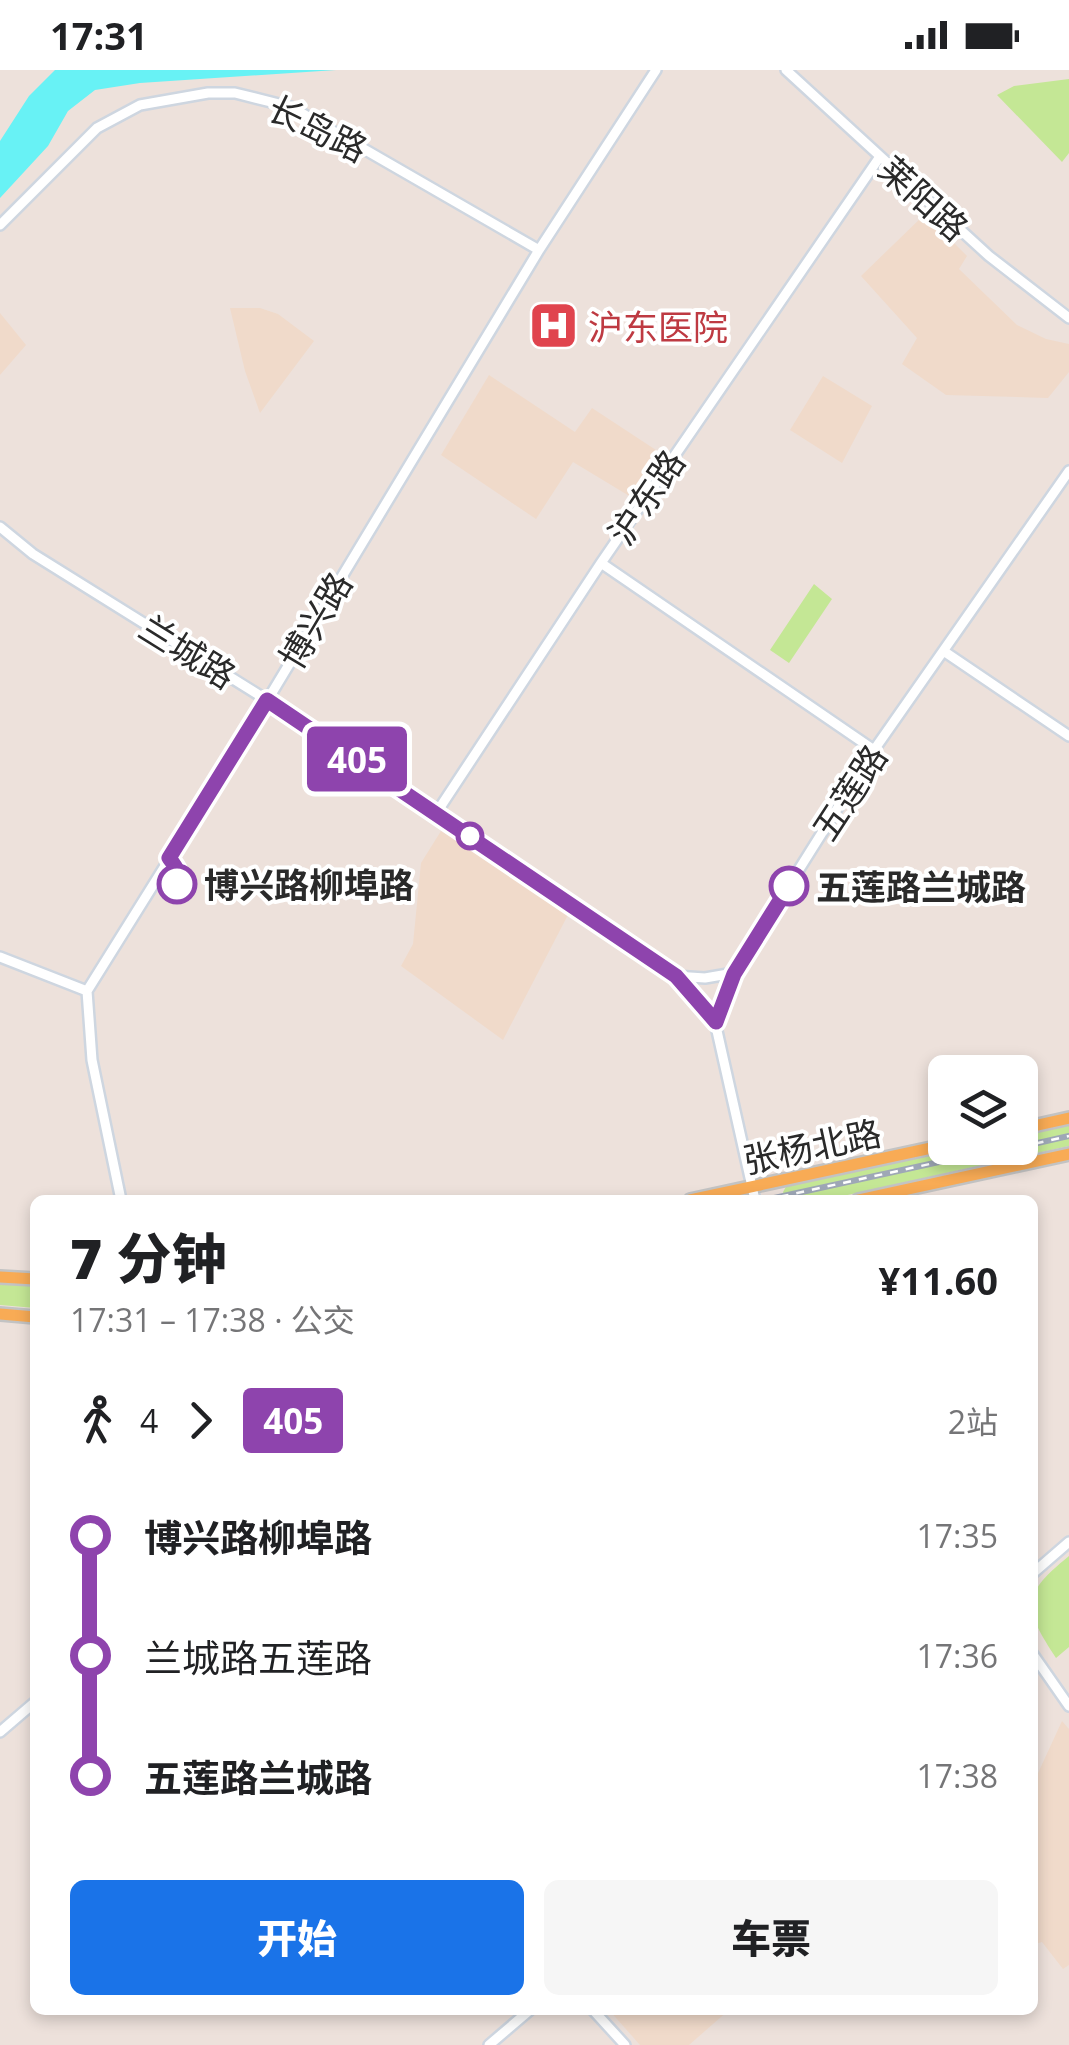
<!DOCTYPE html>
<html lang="zh">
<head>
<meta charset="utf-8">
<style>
	:root { --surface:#fff; --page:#f6f6f6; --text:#202124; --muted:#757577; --accent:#1a73e8 }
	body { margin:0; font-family:"Open Sans","Noto Sans SC",sans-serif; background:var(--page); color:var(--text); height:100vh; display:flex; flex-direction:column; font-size:38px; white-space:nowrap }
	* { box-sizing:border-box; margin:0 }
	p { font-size:32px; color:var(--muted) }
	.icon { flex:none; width:55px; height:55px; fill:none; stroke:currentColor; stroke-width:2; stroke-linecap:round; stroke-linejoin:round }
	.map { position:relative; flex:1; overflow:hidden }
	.side { position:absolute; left:30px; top:1125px; width:1008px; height:820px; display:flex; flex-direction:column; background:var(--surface); border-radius:15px; box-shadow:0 5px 15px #0003 }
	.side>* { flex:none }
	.badge { padding:0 20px; border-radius:8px; font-size:35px; line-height:65px }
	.buttons { position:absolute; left:928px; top:985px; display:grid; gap:20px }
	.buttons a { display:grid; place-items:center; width:110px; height:110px; border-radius:15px; background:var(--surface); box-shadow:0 5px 15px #0003; font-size:50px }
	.map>.badge { position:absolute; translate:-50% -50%; box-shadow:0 0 0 5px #fff }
	.legs { display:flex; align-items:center; gap:15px; height:110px; padding:0 40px; font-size:32px }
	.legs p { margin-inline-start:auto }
	.summary { display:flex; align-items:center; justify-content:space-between; height:170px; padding:0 40px }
	h1 { font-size:55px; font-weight:800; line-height:75px }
	.button { display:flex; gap:20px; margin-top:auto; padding:20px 40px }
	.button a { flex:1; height:115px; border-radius:15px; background:var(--accent); color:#fff; font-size:40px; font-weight:800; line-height:115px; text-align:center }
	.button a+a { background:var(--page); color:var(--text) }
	ul { padding:0 40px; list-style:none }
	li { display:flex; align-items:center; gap:35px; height:120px; font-size:38px }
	li i { display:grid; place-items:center; width:15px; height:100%; margin:0 12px; background:currentColor }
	li i::after { content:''; width:25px; height:25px; margin:-12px; border:8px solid; border-radius:50%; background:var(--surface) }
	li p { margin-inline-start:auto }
	li:first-child i { background:linear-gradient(#0000 50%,currentColor 0) }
	li:last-child i { background:linear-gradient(currentColor 50%,#0000 0) }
	.status { display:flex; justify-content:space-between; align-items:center; height:70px; padding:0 50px; background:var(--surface); direction:ltr }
	.status svg { height:28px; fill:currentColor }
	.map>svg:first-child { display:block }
</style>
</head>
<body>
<div class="status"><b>17:31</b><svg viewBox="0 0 49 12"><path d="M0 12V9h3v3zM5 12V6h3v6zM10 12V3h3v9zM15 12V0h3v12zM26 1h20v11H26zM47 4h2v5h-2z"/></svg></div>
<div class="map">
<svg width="1069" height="1975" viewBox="0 0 1069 1975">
	<rect width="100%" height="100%" fill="#ede1db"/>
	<!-- education -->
	<path fill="#f0daca" d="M925 144 967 186 959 199 1017 255 1046 269 1069 274V302L1048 328 946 325 902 294 917 268 861 206Z
		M230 238H260L278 244 314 271 260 343 245 301Z
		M0 243 26 275 0 305Z
		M489 305 575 362 592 338 659 382 631 427 573 392 536 449 441 385Z
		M823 306 872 336 842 393 790 360Z
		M441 761 570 841 503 970 401 896 413 874 421 793Z
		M1062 1651 1069 1659V1895L1063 1899 1042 1872 1032 1875 1033 1714Z
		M609 1940H729L689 1975H640Z"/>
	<!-- green -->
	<path fill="#c4e795" d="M1069 9V83L1062 92 997 25 1014 16Z
		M814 514 832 529 789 593 770 580Z
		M1069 1055V1076L825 1130H785L783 1122 787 1115 963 1078H1020V1065Z
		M0 1213 35 1215V1238L0 1235Z
		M1069 1486V1577L1056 1588C1023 1537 1020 1526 1069 1486Z"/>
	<!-- water -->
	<path fill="#68f2f5" d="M55 0H336L140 13 95 20 68 41 48 76 0 128V71L29 26Z"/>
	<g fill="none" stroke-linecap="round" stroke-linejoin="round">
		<defs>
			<path id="minor" d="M786 0 989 186 1069 248
				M0 155 97 58 140 35 208 23H235L291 37 539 180
				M0 457 33 484 267 630 675 906 715 952
				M601 493 874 680
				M945 582 1069 666
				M437 742 601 493 879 88
				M0 887 87 921
				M675 906 705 908 734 903
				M121 1130 92 990 87 921 238 679 539 180 656 0
				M755 1130 715 952 734 903 874 680 1069 401
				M1032 1504 1069 1472
				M1032 1583 1069 1636
				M0 1662 35 1632
				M593 1940 625 1975
				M489 1975 530 1940"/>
			<path id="major" d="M1020 1059 1069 1048
				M690 1130 945 1075
				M858 1130 1069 1084
				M0 1207 35 1209
				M0 1244 35 1247"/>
		</defs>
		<!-- minor casing -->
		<use href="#minor" stroke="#ced6e0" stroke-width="14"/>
		<!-- major casing -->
		<use href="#major" stroke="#c3c3c3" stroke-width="16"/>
		<!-- minor -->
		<use href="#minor" stroke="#fff" stroke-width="9"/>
		<!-- major -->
		<use href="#major" stroke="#f8ab55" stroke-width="11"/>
		<defs>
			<path id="rail" d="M1020 1077 1069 1066
				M765 1130 1003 1078"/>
		</defs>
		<!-- rail casing -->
		<use href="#rail" stroke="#9ea7b6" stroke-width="6"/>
		<!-- rail -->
		<use href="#rail" stroke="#fff" stroke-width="2.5" stroke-dasharray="8" stroke-linecap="butt"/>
	</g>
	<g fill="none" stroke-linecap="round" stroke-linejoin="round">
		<defs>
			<path id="line-1" d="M177 814C181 803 176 797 169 788L267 630 676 906 716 952 734 904 789 816"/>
		</defs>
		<!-- line-1 casing -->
		<use href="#line-1" stroke="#fff" stroke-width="22"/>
		<!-- line-1 -->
		<use href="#line-1" stroke="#8e44ad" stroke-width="15"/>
	</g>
	<!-- icons -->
	<defs>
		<symbol id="hospital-square" viewBox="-11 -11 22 22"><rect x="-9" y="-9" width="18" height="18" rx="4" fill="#e0444e" stroke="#fff"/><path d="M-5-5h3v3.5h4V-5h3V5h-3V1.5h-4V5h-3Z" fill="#fff"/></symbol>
	</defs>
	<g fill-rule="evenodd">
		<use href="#hospital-square" x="526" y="228" width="55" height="55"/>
	</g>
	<!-- markers -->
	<g fill="#fff" stroke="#8e44ad" stroke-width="5">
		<circle cx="470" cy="766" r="12"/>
		<circle cx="177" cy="814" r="18"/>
		<circle cx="789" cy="816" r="18"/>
	</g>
	<g text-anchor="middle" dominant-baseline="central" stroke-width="8" stroke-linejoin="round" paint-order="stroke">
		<!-- street labels -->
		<g font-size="35" fill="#2a2a2a" stroke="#fff">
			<text transform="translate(318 58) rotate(26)">长岛路</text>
			<text transform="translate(924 128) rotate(42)">莱阳路</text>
			<text transform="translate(646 427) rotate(-56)">沪东路</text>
			<text transform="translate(315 550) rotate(-59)">博兴路</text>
			<text transform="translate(188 581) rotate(32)">兰城路</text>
			<text transform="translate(849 722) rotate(-57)">五莲路</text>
			<text transform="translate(812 1076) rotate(-12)">张杨北路</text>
		</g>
		<!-- health labels -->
		<g font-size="35" fill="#be3a42" stroke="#fff" text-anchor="start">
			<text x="588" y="256">沪东医院</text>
		</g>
		<!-- stop labels -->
		<g font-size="35" font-weight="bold" fill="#2a2a2a" stroke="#fff" text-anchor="start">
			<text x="204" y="814">博兴路柳埠路</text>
			<text x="816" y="816">五莲路兰城路</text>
		</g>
	</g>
</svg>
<div class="buttons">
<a><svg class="icon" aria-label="layers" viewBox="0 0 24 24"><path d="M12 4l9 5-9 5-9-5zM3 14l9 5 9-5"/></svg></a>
</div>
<b class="badge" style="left:357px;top:689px;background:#8e44ad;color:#fff">405</b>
<section class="side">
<div class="summary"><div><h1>7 分钟</h1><p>17:31 – 17:38 · 公交</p></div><b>¥11.60</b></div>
<div class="legs"><svg class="icon" aria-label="walk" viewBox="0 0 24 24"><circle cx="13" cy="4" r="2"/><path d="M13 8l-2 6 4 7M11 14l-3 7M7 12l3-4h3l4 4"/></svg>4<svg class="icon" aria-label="forward" viewBox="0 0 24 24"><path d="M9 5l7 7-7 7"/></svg><b class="badge" style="background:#8e44ad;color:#fff">405</b><p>2站</p></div>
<ul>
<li><i style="color:#8e44ad"></i><b>博兴路柳埠路</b><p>17:35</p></li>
<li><i style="color:#8e44ad"></i><span>兰城路五莲路</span><p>17:36</p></li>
<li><i style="color:#8e44ad"></i><b>五莲路兰城路</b><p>17:38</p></li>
</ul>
<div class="button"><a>开始</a><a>车票</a></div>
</section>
</div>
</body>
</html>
